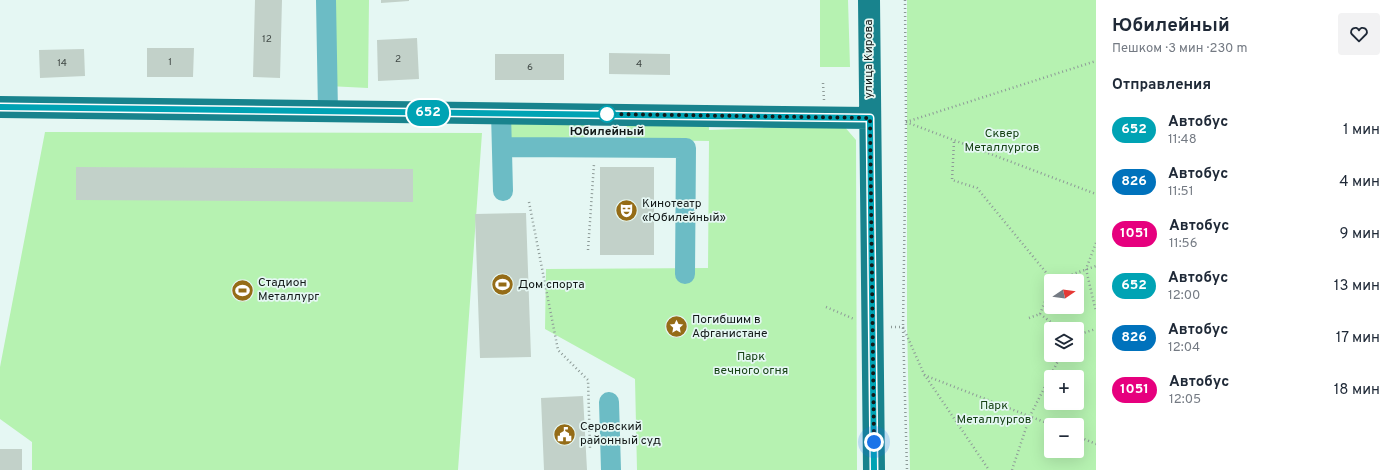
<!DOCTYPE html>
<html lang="ru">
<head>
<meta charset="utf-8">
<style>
	:root { --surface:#fff; --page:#f2f2f3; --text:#1f2937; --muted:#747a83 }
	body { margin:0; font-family:Overpass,sans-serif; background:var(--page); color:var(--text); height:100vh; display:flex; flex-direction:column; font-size:15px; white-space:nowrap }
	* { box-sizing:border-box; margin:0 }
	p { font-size:13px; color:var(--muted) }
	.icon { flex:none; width:22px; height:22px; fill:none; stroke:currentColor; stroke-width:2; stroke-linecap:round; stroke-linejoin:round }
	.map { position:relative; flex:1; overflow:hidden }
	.details { display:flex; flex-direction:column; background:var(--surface); width:300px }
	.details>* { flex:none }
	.badge { padding:0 8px; border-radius:13px; font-size:14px; line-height:26px }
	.needle { width:26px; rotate:77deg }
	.tools { position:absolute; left:1044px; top:274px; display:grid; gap:8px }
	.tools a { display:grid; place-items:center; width:40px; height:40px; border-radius:4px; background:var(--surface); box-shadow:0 4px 16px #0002; font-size:20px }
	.you { position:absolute; width:20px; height:20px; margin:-10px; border:3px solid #fff; border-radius:50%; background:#1a73e8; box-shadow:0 0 0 6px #1a73e833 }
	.map>.badge { position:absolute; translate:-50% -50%; box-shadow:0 0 0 2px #fff }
	h2 { padding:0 16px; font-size:15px; line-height:36px }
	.round { display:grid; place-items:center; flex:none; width:42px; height:42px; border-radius:4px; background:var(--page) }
	.summary { display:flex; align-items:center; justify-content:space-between; height:68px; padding:0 16px }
	h1 { font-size:19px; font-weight:700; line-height:30px }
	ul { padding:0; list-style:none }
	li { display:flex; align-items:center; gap:12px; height:52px; padding:0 16px }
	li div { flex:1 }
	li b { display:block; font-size:15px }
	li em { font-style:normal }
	li .badge { min-width:44px; font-weight:700; text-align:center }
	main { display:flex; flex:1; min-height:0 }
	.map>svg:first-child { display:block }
</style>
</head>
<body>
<main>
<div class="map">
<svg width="1096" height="470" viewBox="0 0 1096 470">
	<rect width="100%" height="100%" fill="#e5f7f3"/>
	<!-- green -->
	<path fill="#b6f2b1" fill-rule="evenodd" d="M326 0H369L368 88 328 86Z
		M820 0H848L850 67H820Z
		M907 0H1096V470H910L907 323ZM1051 281H1077V307H1051ZM1051 329H1077V355H1051ZM1051 377H1077V403H1051ZM1051 425H1077V451H1051Z
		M589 123 587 137 506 139 505 124Z
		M627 123 709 124V130L843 125 856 140 857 470H637L635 379 545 329 546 269 708 268 709 141 626 140Z
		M45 132 482 133 458 470H32V442L0 419V367Z"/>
	<!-- building -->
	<path fill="#c2d1c9" d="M255 0H282L280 78 253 77Z
		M381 0H409V1L381 3Z
		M417 38 419 79 378 81 377 40Z
		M147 48H194L193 77H147Z
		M84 49 85 76 40 78 39 50Z
		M609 53 670 54V75L609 74Z
		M495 54H564V80H495Z
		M76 167 413 169V202L76 200Z
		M600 167H654V255H600Z
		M526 213 531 357 480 358 475 214Z
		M583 396 587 470H544L541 398Z
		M0 449H22V470H0Z"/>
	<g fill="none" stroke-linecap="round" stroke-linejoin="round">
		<!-- path -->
		<path stroke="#8d9a97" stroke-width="2.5" stroke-dasharray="1 3" stroke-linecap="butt" d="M905 0 906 122 903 327 907 470
			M823 83 824 100
			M906 122 1096 194
			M906 122 1096 61
			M954 142 952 180 977 188 1053 281
			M529 202 558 350 588 380 590 448
			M1096 243 1086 269 1096 312
			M588 250 594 164
			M1053 281 1096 266
			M826 307 854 319
			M1040 314 1051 286
			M1040 314 1060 329
			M1029 318 1040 314
			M891 327H903L924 374 989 470
			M1077 335 1096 329
			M924 375 1052 425
			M1077 436 1096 444
			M1012 470 1030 416 1061 355"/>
		<!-- minor -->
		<path stroke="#6cbcc5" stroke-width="20" d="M326 0 328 112
			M501 113 503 191
			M502 147 686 148 685 274
			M609 402 611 470"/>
		<!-- major -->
		<path stroke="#18838d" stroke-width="22" d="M869 0 874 470
			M0 107 869 118"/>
	</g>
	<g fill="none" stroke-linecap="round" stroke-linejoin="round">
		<defs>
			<path id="line" d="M0 107 870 118 874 470"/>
		</defs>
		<!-- line casing -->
		<use href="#line" stroke="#fff" stroke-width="9"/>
		<!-- line -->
		<use href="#line" stroke="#00a3b4" stroke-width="6"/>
		<!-- walk -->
		<path stroke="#131918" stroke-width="4" stroke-dasharray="0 7.2" d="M607 114 870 118 874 442"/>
	</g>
	<!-- icons -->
	<defs>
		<symbol id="theatre-disc" viewBox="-11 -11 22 22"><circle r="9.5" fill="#956c17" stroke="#e5f7f3"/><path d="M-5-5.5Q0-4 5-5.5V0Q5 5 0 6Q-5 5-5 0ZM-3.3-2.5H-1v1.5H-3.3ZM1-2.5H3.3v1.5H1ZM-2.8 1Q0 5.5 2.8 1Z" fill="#fff"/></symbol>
		<symbol id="stadium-disc" viewBox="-11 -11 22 22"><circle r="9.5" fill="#956c17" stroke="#e5f7f3"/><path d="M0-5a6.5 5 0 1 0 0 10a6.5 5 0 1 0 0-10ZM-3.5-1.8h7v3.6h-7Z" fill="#fff"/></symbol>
		<symbol id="sight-disc" viewBox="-11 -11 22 22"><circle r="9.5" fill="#956c17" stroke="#e5f7f3"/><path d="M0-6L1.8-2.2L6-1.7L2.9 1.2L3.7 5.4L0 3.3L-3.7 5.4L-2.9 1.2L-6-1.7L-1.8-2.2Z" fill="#fff"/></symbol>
		<symbol id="civic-disc" viewBox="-11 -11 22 22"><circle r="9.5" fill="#956c17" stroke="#e5f7f3"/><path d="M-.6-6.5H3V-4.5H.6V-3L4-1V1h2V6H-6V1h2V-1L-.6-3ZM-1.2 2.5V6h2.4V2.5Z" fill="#fff"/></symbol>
	</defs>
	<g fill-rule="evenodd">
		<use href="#theatre-disc" x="614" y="198" width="25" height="25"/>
		<use href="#stadium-disc" x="490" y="272" width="25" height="25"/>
		<use href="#stadium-disc" x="230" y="278" width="25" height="25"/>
		<use href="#sight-disc" x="664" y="314" width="25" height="25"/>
		<use href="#civic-disc" x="552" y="422" width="25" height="25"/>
	</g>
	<!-- markers -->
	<circle fill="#fff" stroke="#00a3b4" stroke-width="2" cx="607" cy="114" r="8"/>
	<g text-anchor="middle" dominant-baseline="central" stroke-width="3.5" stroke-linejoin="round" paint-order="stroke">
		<!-- number labels -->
		<g font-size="10" fill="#3f4744">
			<text x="267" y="39">12</text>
			<text x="398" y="59">2</text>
			<text x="170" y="62">1</text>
			<text x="62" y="63">14</text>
			<text x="639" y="64">4</text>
			<text x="530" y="67">6</text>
		</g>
		<!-- street labels -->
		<g font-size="12" fill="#131918" stroke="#e5f7f3">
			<text transform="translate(869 59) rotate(-90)">улица Кирова</text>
		</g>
		<!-- stop labels -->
		<g font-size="12" font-weight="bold" fill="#131918" stroke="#e5f7f3">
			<text x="607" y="132">Юбилейный</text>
		</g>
		<!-- park labels -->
		<g font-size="12" fill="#164214" stroke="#e5f7f3">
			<text x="1002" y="134">Сквер<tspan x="1002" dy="14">Металлургов</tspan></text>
			<text x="751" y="357">Парк<tspan x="751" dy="14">вечного огня</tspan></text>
			<text x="994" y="406">Парк<tspan x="994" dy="14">Металлургов</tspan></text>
		</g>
		<!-- poi labels -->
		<g font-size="12" fill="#131918" stroke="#e5f7f3" text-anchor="start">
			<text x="642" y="204">Кинотеатр<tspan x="642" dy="14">«Юбилейный»</tspan></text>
			<text x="258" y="283">Стадион<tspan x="258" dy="14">Металлург</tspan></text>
			<text x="518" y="285">Дом спорта</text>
			<text x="692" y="320">Погибшим в<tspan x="692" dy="14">Афганистане</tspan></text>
			<text x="580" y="427">Серовский<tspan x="580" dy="14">районный суд</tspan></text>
		</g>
	</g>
</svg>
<div class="tools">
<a><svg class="needle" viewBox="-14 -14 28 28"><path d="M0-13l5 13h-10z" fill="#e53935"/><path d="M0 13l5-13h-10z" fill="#747a83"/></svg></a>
<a><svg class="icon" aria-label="layers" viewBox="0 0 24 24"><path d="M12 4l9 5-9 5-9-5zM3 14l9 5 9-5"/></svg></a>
<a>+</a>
<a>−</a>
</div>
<div class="you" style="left:874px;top:442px"></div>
<b class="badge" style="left:428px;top:113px;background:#00a3b4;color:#fff">652</b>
</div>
<section class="details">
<div class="summary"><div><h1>Юбилейный</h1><p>Пешком · 3 мин · 230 m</p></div><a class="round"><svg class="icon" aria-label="heart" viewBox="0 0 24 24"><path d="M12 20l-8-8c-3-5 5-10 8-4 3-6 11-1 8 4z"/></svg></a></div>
<h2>Отправления</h2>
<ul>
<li><span class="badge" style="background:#00a3b4;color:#fff">652</span><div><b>Автобус</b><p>11:48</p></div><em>1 мин</em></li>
<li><span class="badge" style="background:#0072bc;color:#fff">826</span><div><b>Автобус</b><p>11:51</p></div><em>4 мин</em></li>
<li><span class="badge" style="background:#e6007e;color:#fff">1051</span><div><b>Автобус</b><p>11:56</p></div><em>9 мин</em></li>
<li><span class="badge" style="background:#00a3b4;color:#fff">652</span><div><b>Автобус</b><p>12:00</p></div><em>13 мин</em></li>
<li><span class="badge" style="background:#0072bc;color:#fff">826</span><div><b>Автобус</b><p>12:04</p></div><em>17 мин</em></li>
<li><span class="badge" style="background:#e6007e;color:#fff">1051</span><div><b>Автобус</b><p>12:05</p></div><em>18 мин</em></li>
</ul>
</section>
</main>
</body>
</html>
